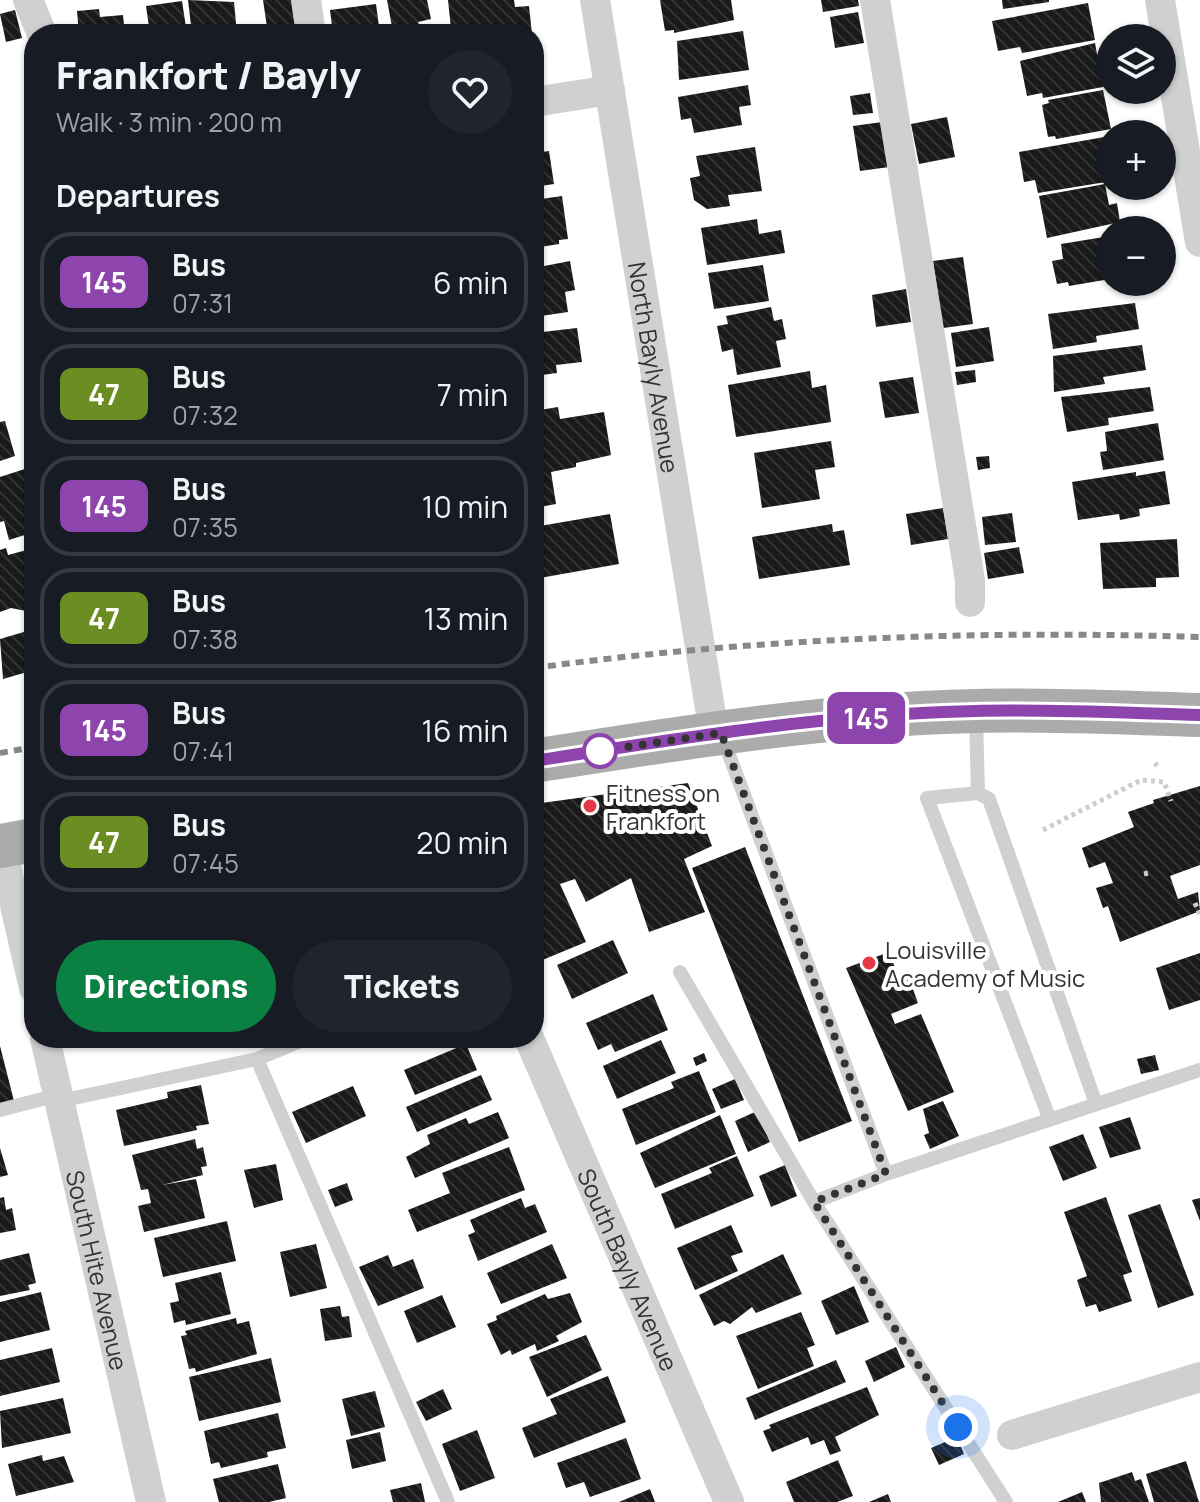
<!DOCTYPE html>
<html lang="en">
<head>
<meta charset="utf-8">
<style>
	:root { --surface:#171b24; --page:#20242c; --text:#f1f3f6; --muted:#9ea1a6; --line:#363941; --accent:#0b8043 }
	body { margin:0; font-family:Manrope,sans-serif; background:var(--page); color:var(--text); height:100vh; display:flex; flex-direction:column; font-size:30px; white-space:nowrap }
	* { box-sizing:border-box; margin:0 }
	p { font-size:26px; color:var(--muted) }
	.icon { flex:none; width:44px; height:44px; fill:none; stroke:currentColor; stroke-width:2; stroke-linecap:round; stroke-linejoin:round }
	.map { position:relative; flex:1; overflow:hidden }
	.panel { position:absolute; left:24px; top:24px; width:520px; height:1024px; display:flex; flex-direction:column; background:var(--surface); border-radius:32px; box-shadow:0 2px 6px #0004 }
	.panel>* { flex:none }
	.badge { padding:0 16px; border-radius:12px; font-size:28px; line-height:52px }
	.buttons { position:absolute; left:1096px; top:24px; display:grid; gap:16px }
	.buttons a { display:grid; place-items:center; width:80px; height:80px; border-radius:50%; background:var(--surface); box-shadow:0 2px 6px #0004; font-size:40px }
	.you { position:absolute; width:40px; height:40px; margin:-20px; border:6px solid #fff; border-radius:50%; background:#1a73e8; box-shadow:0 0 0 12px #1a73e833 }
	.map>.badge { position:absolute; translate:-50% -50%; box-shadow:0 0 0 4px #fff }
	h2 { padding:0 32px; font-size:30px; line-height:72px }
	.round { display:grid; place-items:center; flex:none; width:84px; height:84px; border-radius:42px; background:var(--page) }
	.summary { display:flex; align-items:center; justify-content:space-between; height:136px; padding:0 32px }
	h1 { font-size:38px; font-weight:800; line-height:60px }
	.cta { display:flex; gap:16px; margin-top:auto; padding:16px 32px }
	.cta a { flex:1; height:92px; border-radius:48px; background:var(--accent); color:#fff; font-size:32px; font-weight:800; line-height:92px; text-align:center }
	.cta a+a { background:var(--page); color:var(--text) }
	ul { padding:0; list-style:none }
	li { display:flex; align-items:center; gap:24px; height:100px; margin:0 16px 12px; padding:0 16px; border:4px solid var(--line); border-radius:32px }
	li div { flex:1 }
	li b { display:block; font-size:30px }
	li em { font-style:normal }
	li .badge { min-width:88px; font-weight:700; text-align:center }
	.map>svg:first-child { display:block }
</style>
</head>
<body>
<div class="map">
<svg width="1200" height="1502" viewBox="0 0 1200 1502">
	<defs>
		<pattern id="building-back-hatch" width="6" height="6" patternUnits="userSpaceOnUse" patternTransform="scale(2)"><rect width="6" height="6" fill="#1a1a1a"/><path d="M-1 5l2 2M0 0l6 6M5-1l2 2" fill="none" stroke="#333"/></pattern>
	</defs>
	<rect width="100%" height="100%" fill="#fff"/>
	<!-- building -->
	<path fill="url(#building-back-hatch)" d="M188 0 234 2 237 34H192Z
		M263 0H296L302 34H268Z
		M387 0H427L431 19 418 22 420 27 393 32Z
		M448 0H514L515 7 529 6 532 34H463L462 27 451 29Z
		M660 0H731L734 20 674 33V30L665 31Z
		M821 0H858L859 6 823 12Z
		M1002 0H1049V2L1003 9Z
		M182 1 187 34H150L146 6Z
		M1088 3 1095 40 1022 53 1020 47 998 51 992 21Z
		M376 4 380 34H333L330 10Z
		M99 9 100 17 123 15 125 34H79L77 11Z
		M15 10 22 38 6 42 0 14Z
		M858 12 864 43 835 48 830 17Z
		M743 31 749 70 679 80 677 41Z
		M1095 43 1103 87 1043 98 1042 93 1027 96 1020 61Z
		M748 85 751 105 739 107 742 125 694 133 691 118 681 120 678 97Z
		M1103 90 1111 129 1056 139 1055 136 1048 137 1042 105 1049 103 1048 100Z
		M870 93 873 113 853 115 850 96Z
		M947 117 955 157 919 164 911 124Z
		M882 122 889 167 860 171 853 126Z
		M1110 136V175L1105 176 1106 182 1038 193 1035 180 1024 182 1019 152Z
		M755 147 762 191 728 195 730 206 707 209 694 200 690 178 700 176 696 156Z
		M549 151 554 184 534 187V153Z
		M1105 184 1109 205 1117 203 1120 222 1047 238 1039 196Z
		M562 196 568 239 559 240V244L534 248V200Z
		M757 219 759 234 781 230 785 253 707 265 701 228Z
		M1110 236V279L1069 286 1068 282 1057 284 1052 261 1063 259 1061 244Z
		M963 257 973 324 943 328 933 261Z
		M570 261 575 290 565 292 568 312 534 317V268Z
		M763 265 769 301 714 309 708 273Z
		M906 289 911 322 876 327 872 295Z
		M1135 303 1139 329 1096 336 1097 342 1053 349 1048 314Z
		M771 307 774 321 782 319 786 339 776 341 781 367 737 375 733 349 722 352 717 326 728 324 726 316Z
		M989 327 994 361 956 367 951 333Z
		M577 328 582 362 556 365 557 373 534 376V333Z
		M1142 345 1146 370 1103 377 1105 384 1054 392 1053 356Z
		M975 370 976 382 957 385 955 372Z
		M810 371 812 388 826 385 831 422 736 437 728 385Z
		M913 377 919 413 885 418 879 382Z
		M1150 387 1154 411 1108 418 1109 425 1067 432 1061 397Z
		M558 407 560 419 604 412 611 455 576 463V467L551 472 556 504 534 508V411Z
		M5 421 15 456 0 461V422Z
		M1158 423 1164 460 1103 470 1100 452 1107 451 1105 432Z
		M831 441 835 467 815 470 820 499 762 508 754 453Z
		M989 456 990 468 978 470 976 457Z
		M34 466V532L9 540 4 521 0 522V477Z
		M1165 471 1170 504 1139 509 1140 516 1120 520 1119 514 1078 520 1072 482 1136 472V476Z
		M943 508 948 539 911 545 906 514Z
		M1012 513 1016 542 985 545 982 517Z
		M610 514 619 564 534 579V527Z
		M832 524 833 532 844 530 850 565 759 579 752 537Z
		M1177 539 1179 577 1156 578V587L1103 589 1100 543Z
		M1019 547 1024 573 988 579 984 553Z
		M6 548 8 555 34 548V607L26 611 11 608 0 612V550Z
		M34 629V670L3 679 0 639Z
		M688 783 712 846 684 859 705 912 649 932 631 878 586 902 575 879 560 884 586 942 540 961 534 947V804Z
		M1200 786V865L1170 876 1178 899 1198 892 1200 911 1120 942 1108 906 1103 908 1096 888 1113 883 1105 862 1089 868 1082 848 1134 827 1128 812 1154 803 1153 800Z
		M745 847 852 1121 799 1142 692 868Z
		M613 940 628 973 572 999 557 965Z
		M889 952 898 975 907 973 918 1003 891 1014 895 1024 921 1014 954 1092 908 1111 846 968Z
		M1200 953V1000L1169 1010 1156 968Z
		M653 994 668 1030 615 1052 611 1044 598 1050 586 1023Z
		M661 1040 676 1073 617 1099 603 1066Z
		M466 1044 477 1070 415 1095 404 1070Z
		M0 1046 14 1101 0 1104Z
		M704 1053 707 1061 696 1066 693 1058Z
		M1155 1055 1159 1070 1141 1074 1137 1059Z
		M699 1071 716 1112 636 1145 622 1109 674 1088 671 1082Z
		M481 1075 492 1100 417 1132 406 1107Z
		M735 1079 744 1100 721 1109 712 1089Z
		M201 1085 209 1124 196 1126 197 1130 124 1146 116 1110 168 1098 167 1092Z
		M353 1086 366 1116 306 1143 292 1112Z
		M943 1101 959 1136 930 1149 924 1135 929 1133 923 1109Z
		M757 1111 770 1142 748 1152 735 1121Z
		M498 1112 509 1138 415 1178 406 1157 430 1144 427 1135 466 1118 469 1124Z
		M720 1115 736 1154 655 1188 640 1153Z
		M1130 1117 1141 1149 1110 1158 1099 1127Z
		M1083 1134 1097 1168 1063 1181 1049 1147Z
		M195 1139 197 1149 203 1147 207 1166 201 1167 203 1175 162 1185 196 1179 205 1218 144 1232 138 1206 151 1203 148 1189 141 1190 132 1155Z
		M509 1147 525 1190 417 1232 408 1210 450 1193 442 1173Z
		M0 1148 8 1175 0 1177Z
		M737 1156 754 1196 675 1229 661 1194 712 1173 709 1168Z
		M276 1164 283 1200 254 1208 244 1170Z
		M785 1165 797 1196 771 1207 759 1176Z
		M347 1183 353 1200 335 1207 328 1190Z
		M4 1197 6 1210 12 1208 16 1230 0 1233V1198Z
		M1106 1197 1132 1272 1123 1275 1132 1301 1099 1312 1096 1304 1086 1307 1077 1280 1087 1276 1064 1212Z
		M521 1198 525 1208 535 1204 547 1232 478 1261 468 1235 475 1232 470 1220Z
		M1200 1198V1221L1192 1200Z
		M1160 1204 1194 1295 1158 1308 1128 1215Z
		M227 1221 236 1261 163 1277 154 1238Z
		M731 1225 743 1252 731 1256 738 1271 695 1290 677 1248Z
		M316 1244 327 1288 290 1297 280 1252Z
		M552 1244 567 1278 501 1304 487 1273Z
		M29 1253 36 1283 28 1285 30 1290 0 1296V1260Z
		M783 1254 802 1294 756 1313 752 1307 730 1324 724 1321 714 1326 699 1295Z
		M388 1255 393 1267 413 1259 424 1288 378 1306 359 1267Z
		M221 1272 231 1314 186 1325 185 1320 174 1323 170 1303 179 1301 175 1283Z
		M854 1286 869 1322 836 1335 821 1301Z
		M41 1292 50 1330 0 1342V1302Z
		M570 1293 582 1322 556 1336 559 1341 537 1351 535 1344 512 1355 510 1350 501 1355 487 1324 497 1320 496 1316 545 1294 548 1299Z
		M442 1295 456 1327 417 1343 404 1311Z
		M340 1306 342 1317 349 1316 352 1337 325 1341 320 1309Z
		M801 1312 815 1345 807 1348 814 1366 758 1389 736 1336Z
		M236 1318 237 1324 249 1321 257 1354 196 1372 195 1368 189 1369 181 1336 187 1335 185 1331Z
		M586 1335 602 1370 547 1397 529 1357Z
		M896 1347 905 1367 874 1382 865 1361Z
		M52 1348 60 1382 0 1396V1360Z
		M271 1358 281 1402 199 1421 189 1377Z
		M836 1360 846 1382 755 1420 746 1398Z
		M608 1376 626 1422 534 1458 522 1428 557 1414 550 1399Z
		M867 1387 879 1415 835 1437 841 1451 830 1455 824 1440 811 1445 808 1437 772 1452 763 1431 771 1428 769 1425Z
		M443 1389 452 1409 426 1421 416 1402Z
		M375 1391 385 1427 351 1436 342 1399Z
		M63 1398 71 1433 2 1448 0 1411Z
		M278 1413 286 1448 267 1452 268 1457 221 1468 219 1462 211 1464 204 1431Z
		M477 1430 495 1478 460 1491 442 1444Z
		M380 1432 386 1461 352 1469 346 1440Z
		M957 1437 964 1454 939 1465 931 1448Z
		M626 1438 641 1479 590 1497 584 1482 566 1488 557 1463Z
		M42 1455 43 1461 64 1456 74 1482 16 1496 8 1464Z
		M838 1460 853 1496 837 1502H794L786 1482Z
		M1186 1461 1199 1502H1154L1146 1474Z
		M278 1464 286 1498 269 1502H219L213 1479Z
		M1132 1472 1135 1481 1141 1479 1149 1502H1101L1099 1483Z
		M421 1483 425 1502H393L390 1490Z
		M650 1489 655 1502H619Z
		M1082 1492 1086 1502H1058Z
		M888 1494 891 1502H869Z"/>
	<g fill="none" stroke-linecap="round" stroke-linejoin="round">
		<!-- path -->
		<path stroke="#cdcdcd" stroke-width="5" stroke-dasharray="4 4" stroke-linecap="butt" d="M1155 763 1157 766
			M1043 830 1141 780 1164 782 1171 801
			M1144 874 1148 873
			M1195 903 1200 915"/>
		<!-- service -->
		<path stroke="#d0d0d0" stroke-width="14" d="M976 715 978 793 927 798 1050 1120
			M722 736 886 1174
			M978 793 989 799 1096 1104
			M680 972 814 1202
			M308 1038 257 1059 448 1502
			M60 1101 257 1059
			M0 1110 58 1095
			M1006 1502 814 1202 886 1174 1200 1070"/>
		<!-- minor -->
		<g stroke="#d0d0d0" stroke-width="30">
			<path d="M28 0 42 34"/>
			<path d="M306 0 311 34"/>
			<path id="s1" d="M595 0 714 733"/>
			<path d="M875 0 970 580V602"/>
			<path d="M1160 0 1200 242"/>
			<path d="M534 102 610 90"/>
			<path d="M1 845 34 988"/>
			<path id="s2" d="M45 1038 151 1502"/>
			<path id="s3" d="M529 1038 729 1502"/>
			<path d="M1012 1435 1200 1377"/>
		</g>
		<!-- primary -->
		<path stroke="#ababab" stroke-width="44" d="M534 761C680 738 827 714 975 711 1050 709 1125 713 1200 715
			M0 846 34 840"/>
		<!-- rail -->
		<path stroke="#888" stroke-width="6" stroke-dasharray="8 6" stroke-linecap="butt" d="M534 668C755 638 978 630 1200 637
			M0 753 34 747"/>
	</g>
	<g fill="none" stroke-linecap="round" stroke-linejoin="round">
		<defs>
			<path id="line" d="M534 761C680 738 827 714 975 711 1050 709 1125 713 1200 715"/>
		</defs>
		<!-- line casing -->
		<use href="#line" stroke="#fff" stroke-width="18"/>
		<!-- line -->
		<use href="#line" stroke="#8e44ad" stroke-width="12"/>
		<!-- walk -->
		<path stroke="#333" stroke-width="8" stroke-dasharray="0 14.4" d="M600 751 721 733 886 1174 814 1202 958 1427"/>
	</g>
	<!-- markers -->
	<circle fill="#fff" stroke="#8e44ad" stroke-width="4" cx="600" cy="751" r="16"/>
	<g fill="#e63946" stroke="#fff" stroke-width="3">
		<circle cx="590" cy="806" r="8"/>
		<circle cx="869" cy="963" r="8"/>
	</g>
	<g text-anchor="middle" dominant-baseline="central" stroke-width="8" stroke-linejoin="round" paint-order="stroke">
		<!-- street labels -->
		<g font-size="24" fill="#333" stroke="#fff">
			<text stroke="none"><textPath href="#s1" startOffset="372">North Bayly Avenue</textPath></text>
			<text stroke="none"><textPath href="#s2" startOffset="238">South Hite Avenue</textPath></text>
			<text stroke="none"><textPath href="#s3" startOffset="252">South Bayly Avenue</textPath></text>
		</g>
		<!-- poi labels -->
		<g font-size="24" fill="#333" stroke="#fff" text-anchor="start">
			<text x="606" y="792">Fitness on<tspan x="606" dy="28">Frankfort</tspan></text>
			<text x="885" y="949">Louisville<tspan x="885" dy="28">Academy of Music</tspan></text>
		</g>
	</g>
</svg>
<div class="buttons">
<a><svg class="icon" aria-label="layers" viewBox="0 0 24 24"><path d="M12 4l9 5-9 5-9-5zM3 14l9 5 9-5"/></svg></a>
<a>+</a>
<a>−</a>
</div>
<div class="you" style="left:958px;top:1427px"></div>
<b class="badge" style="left:866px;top:718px;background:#8e44ad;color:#fff">145</b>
<section class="panel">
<div class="summary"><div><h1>Frankfort / Bayly</h1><p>Walk · 3 min · 200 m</p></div><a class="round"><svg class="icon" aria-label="heart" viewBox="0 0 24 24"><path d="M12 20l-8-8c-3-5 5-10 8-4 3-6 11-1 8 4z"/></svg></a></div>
<h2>Departures</h2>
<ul>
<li><span class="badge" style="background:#8e44ad;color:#fff">145</span><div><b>Bus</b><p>07:31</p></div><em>6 min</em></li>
<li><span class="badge" style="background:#6b8e23;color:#fff">47</span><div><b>Bus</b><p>07:32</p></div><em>7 min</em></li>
<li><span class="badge" style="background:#8e44ad;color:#fff">145</span><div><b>Bus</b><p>07:35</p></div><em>10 min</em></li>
<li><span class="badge" style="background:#6b8e23;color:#fff">47</span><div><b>Bus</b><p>07:38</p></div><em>13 min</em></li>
<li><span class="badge" style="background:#8e44ad;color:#fff">145</span><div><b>Bus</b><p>07:41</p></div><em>16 min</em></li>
<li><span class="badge" style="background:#6b8e23;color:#fff">47</span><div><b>Bus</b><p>07:45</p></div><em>20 min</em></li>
</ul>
<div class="cta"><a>Directions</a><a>Tickets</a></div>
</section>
</div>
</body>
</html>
